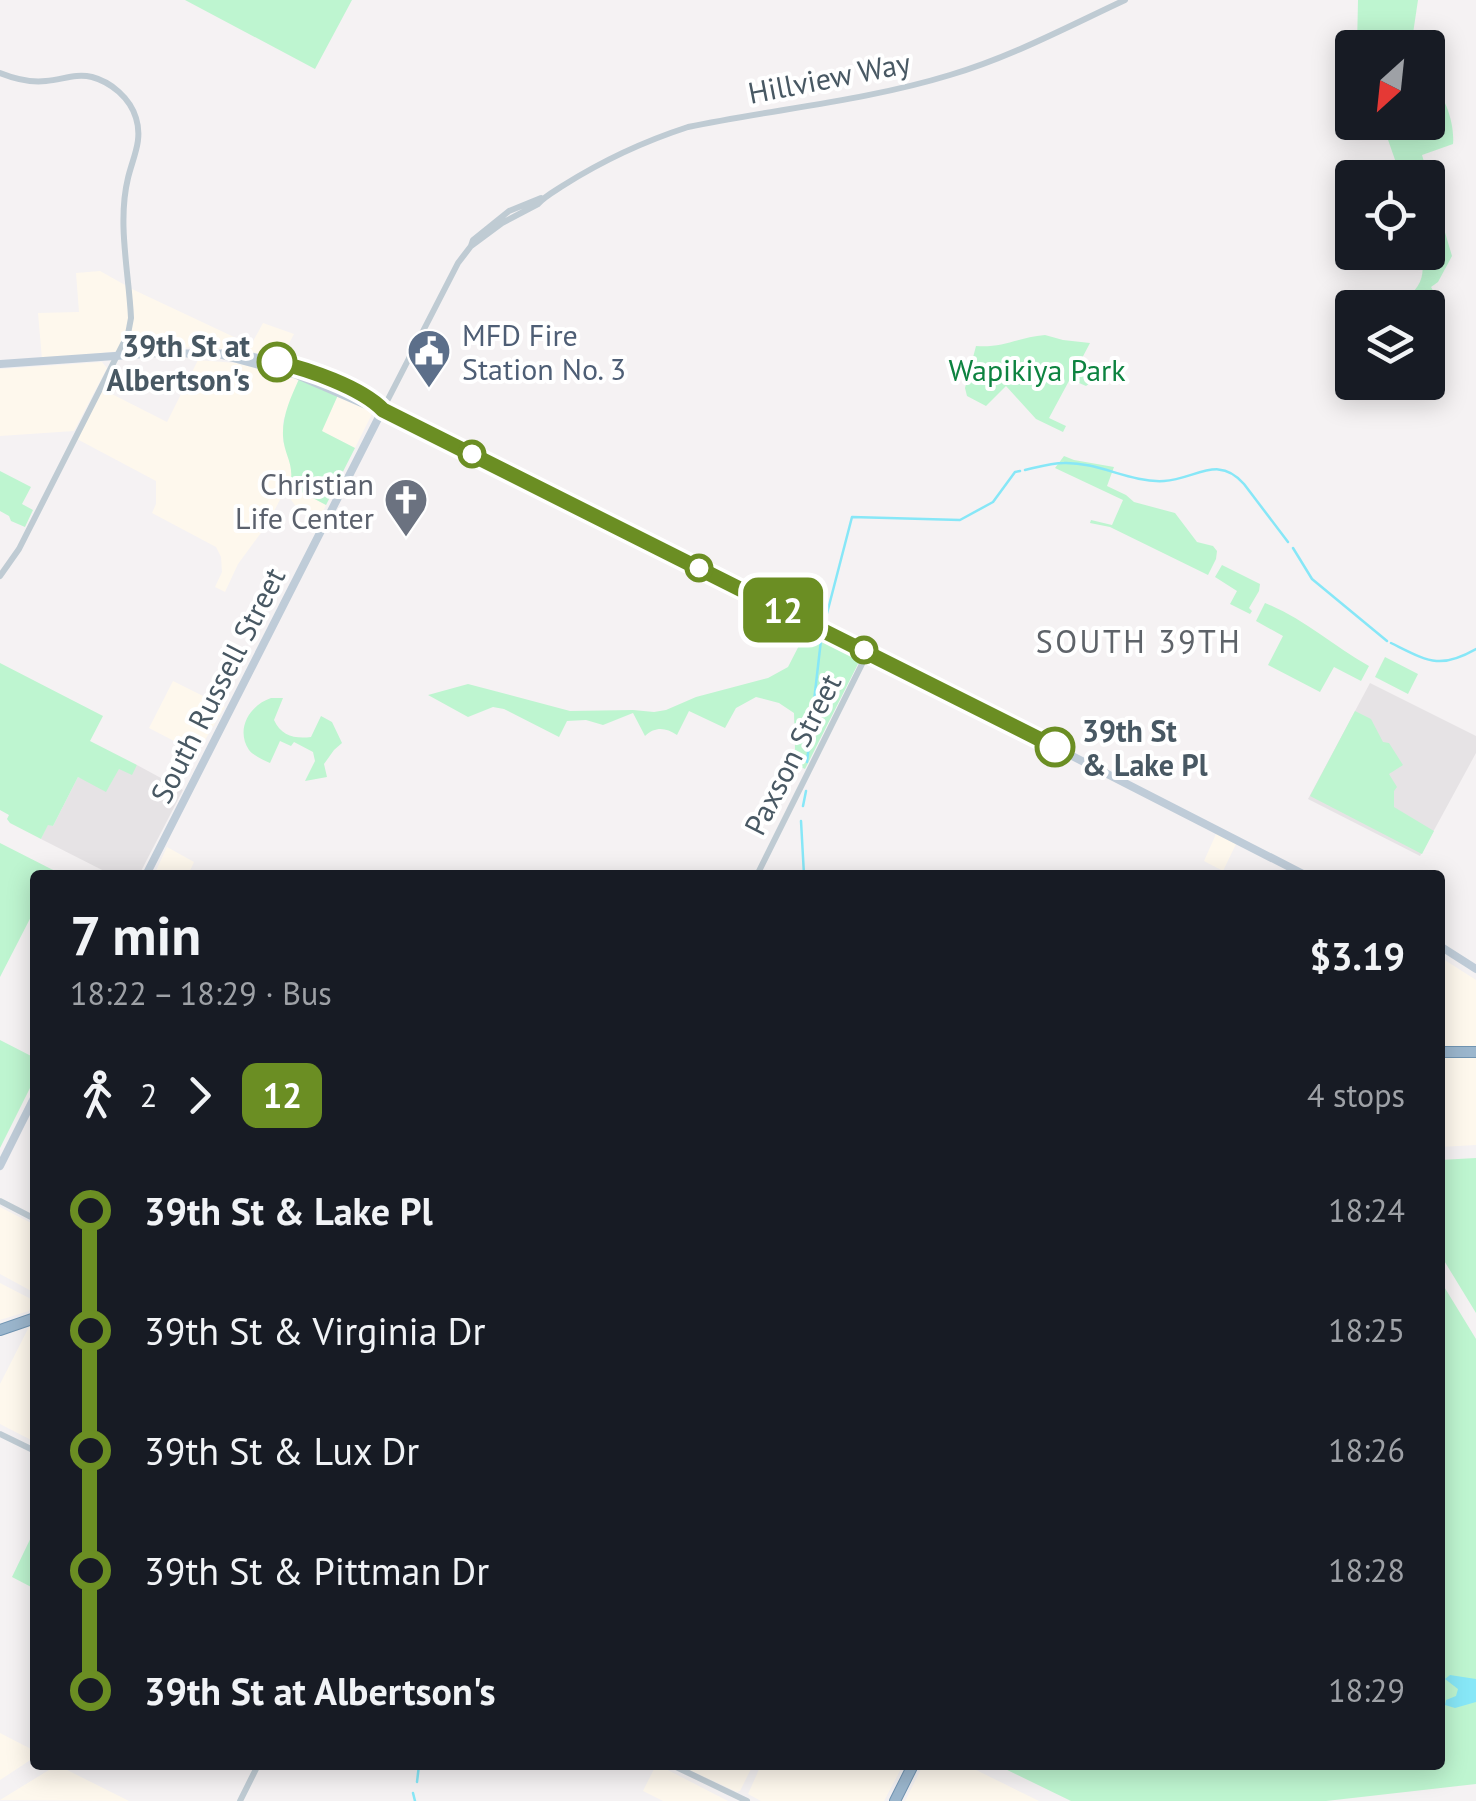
<!DOCTYPE html>
<html lang="en">
<head>
<meta charset="utf-8">
<style>
	:root { --surface:#171b24; --page:#20242c; --text:#f1f3f6; --muted:#9ea1a6 }
	body { margin:0; font-family:"PT Sans",sans-serif; background:var(--page); color:var(--text); height:100vh; display:flex; flex-direction:column; font-size:38px; white-space:nowrap }
	* { box-sizing:border-box; margin:0 }
	p { font-size:32px; color:var(--muted) }
	.icon { flex:none; width:55px; height:55px; fill:none; stroke:currentColor; stroke-width:2; stroke-linecap:round; stroke-linejoin:round }
	.map { position:relative; flex:1; overflow:hidden }
	.side { position:absolute; left:30px; top:870px; width:1415px; height:900px; display:flex; flex-direction:column; background:var(--surface); border-radius:10px; box-shadow:0 5px 25px #0003 }
	.side>* { flex:none }
	.badge { padding:0 20px; border-radius:15px; font-size:35px; line-height:65px }
	.needle { width:65px; rotate:207deg }
	.fabs { position:absolute; left:1335px; top:30px; display:grid; gap:20px }
	.fabs a { display:grid; place-items:center; width:110px; height:110px; border-radius:10px; background:var(--surface); box-shadow:0 5px 25px #0003; font-size:50px }
	.map>.badge { position:absolute; translate:-50% -50%; box-shadow:0 0 0 5px #fff }
	.legs { display:flex; align-items:center; gap:15px; height:110px; padding:0 40px; font-size:32px }
	.legs p { margin-inline-start:auto }
	.overview { display:flex; align-items:center; justify-content:space-between; height:170px; padding:0 40px }
	h1 { font-size:55px; font-weight:800; line-height:75px }
	ul { padding:0 40px; list-style:none }
	li { display:flex; align-items:center; gap:35px; height:120px; font-size:38px }
	li i { display:grid; place-items:center; width:15px; height:100%; margin:0 12px; background:currentColor }
	li i::after { content:''; width:25px; height:25px; margin:-12px; border:8px solid; border-radius:50%; background:var(--surface) }
	li p { margin-inline-start:auto }
	li:first-child i { background:linear-gradient(#0000 50%,currentColor 0) }
	li:last-child i { background:linear-gradient(currentColor 50%,#0000 0) }
	.map>svg:first-child { display:block }
</style>
</head>
<body>
<div class="map">
<svg width="1476" height="1801" viewBox="0 0 1476 1801">
	<rect width="100%" height="100%" fill="#f5f2f3"/>
	<!-- commercial -->
	<path fill="#fef8ed" d="M100 271 134 290 251 345 263 323 294 334 281 359 259 353 202 347 140 349 42 359 38 313 79 312 76 273Z
		M198 360 236 363 299 379 283 421V441L289 456 293 473 290 485 326 505 318 522 298 509 288 496H282L266 526 238 564 225 592 215 587 222 572 221 557 216 547 152 513 156 504V481L77 439 102 389 167 422Z
		M102 362 107 368 74 431 0 436V369Z
		M338 395 369 409 372 414 355 448 321 431Z
		M173 681 225 707 197 753 149 728Z
		M1216 834 1236 844 1223 871 1204 861Z
		M167 847 194 862 188 875H154Z
		M1440 957 1476 980V1145L1440 1147Z
		M0 1207 35 1225V1293L0 1274Z
		M0 1283 33 1300 29 1311 0 1320Z
		M35 1322V1442L0 1424V1384L31 1323Z
		M0 1733 35 1751V1757L0 1780Z
		M57 1765 129 1801 0 1800Z
		M656 1765H658L728 1801H663L643 1791Z
		M679 1765H753L740 1791 737 1792Z
		M761 1765H903L884 1801H761L748 1794Z
		M923 1765H966L1039 1801H905Z"/>
	<!-- education -->
	<path fill="#e6e3e5" d="M1370 683 1476 736V753L1420 856 1308 799Z
		M137 765 183 790 139 875H112L41 839 48 824 53 826 78 777 108 788 119 768 131 774Z"/>
	<!-- green -->
	<path fill="#bef5d0" d="M185 0H352L315 69Z
		M1358 0H1418L1411 47H1357Z
		M1428 82C1445 92 1455 124 1453 144L1422 155 1452 256 1438 282 1431 287 1443 309 1428 317V308L1403 307 1402 304C1420 286 1426 279 1421 253L1428 252V178L1401 177 1386 134 1385 123 1428 122Z
		M1045 335 1063 340 1090 343 1080 362 1100 368 1102 374 1086 386 1070 379 1049 418 1066 426 1063 432 1036 419 1006 386 986 406 967 396 965 388 976 346C1004 348 1019 337 1045 335Z
		M299 379 338 395 322 431 355 448 326 505 290 486C295 463 284 456 283 436 282 416 291 397 299 379Z
		M1064 456 1074 460 1114 467 1107 486 1126 495 1134 502 1175 513 1197 542 1213 546 1217 551 1216 559 1208 575 1110 527 1090 523 1091 520 1112 525 1123 500 1055 468Z
		M0 471 31 487 22 504 33 510 25 527 11 521 9 516 0 511Z
		M1222 565 1260 584 1259 591 1249 608 1252 611 1250 614 1230 604 1237 591 1215 577Z
		M1265 603C1303 618 1333 646 1369 666L1361 681 1334 667 1320 692 1268 665 1283 636 1256 621Z
		M808 628 862 656 805 769 788 761 795 749 794 713 779 703 756 697 736 708 725 728 689 711 677 735C666 728 656 726 645 736L633 713 603 725 586 720 567 721 559 737 504 709 493 707 468 717 428 695 468 684 570 711 633 710 654 712 666 710 696 697 768 678 788 667Z
		M1385 657 1418 674 1408 694 1375 677Z
		M0 663 103 716 90 741 137 765 132 775 119 769 106 792 78 777 53 826 48 825 41 839 10 823 7 819 9 815 0 810Z
		M271 698H283L274 720C281 736 295 739 311 737L321 716 332 722 342 743 334 750 324 764 327 777 305 781 315 761 313 752 294 742 291 746 280 741 270 763C263 760 254 756 249 750 235 729 250 705 271 698Z
		M1355 711 1371 719 1383 742 1389 743 1403 765 1389 774 1397 787 1394 791V807L1434 831 1422 854 1310 796Z
		M0 843 55 871 53 875H35V909L0 977Z
		M0 1040 35 1058V1078L0 1148Z
		M1476 1158V1313L1440 1254V1160Z
		M1440 1280 1476 1339V1784L1326 1801H1071L997 1765H1440Z
		M35 1529V1589L12 1577Z"/>
	<!-- water -->
	<path fill="#87e7f7" d="M1450 1675 1476 1679V1702L1455 1708 1445 1705 1446 1700 1456 1696 1458 1689 1445 1679Z"/>
	<g fill="none" stroke-linecap="round" stroke-linejoin="round">
		<!-- stream -->
		<path stroke="#87e7f7" stroke-width="2.5" d="M1025 470C1038 467 1052 463 1064 463 1099 462 1130 483 1164 481 1196 479 1218 454 1244 484L1288 542
			M1293 548 1312 579 1387 641
			M825 621 852 517 960 520 993 502 1015 472 1020 471
			M1391 643C1428 661 1439 670 1476 649
			M807 762 821 640
			M803 806 806 791
			M801 821 804 875
			M417 1782 419 1765
			M413 1793 415 1801"/>
		<defs>
			<path id="trunk" d="M1440 1052H1476
				M0 1330 35 1318
				M895 1801 913 1765"/>
		</defs>
		<!-- trunk casing -->
		<use href="#trunk" stroke="#7094b2" stroke-width="12"/>
		<!-- tertiary -->
		<path stroke="#bfcbd3" stroke-width="6" d="M0 73C15 79 29 83 46 81 62 80 75 73 92 77 111 82 130 98 136 118 143 140 133 157 128 178 117 223 129 273 131 318L128 334 19 549 0 576
			M471 246 502 223 538 204C545 196 555 191 564 185 602 161 645 141 688 127 775 109 865 101 950 75 1011 57 1067 27 1125 0
			M383 409 458 263 471 246 473 240 509 211 541 198
			M757 875 868 652
			M0 1201 35 1219
			M0 1434 35 1451
			M672 1765 747 1801
			M240 1801 258 1765"/>
		<!-- secondary -->
		<path stroke="#bfccd8" stroke-width="8" d="M218 354 297 375 371 407 383 409 988 713 1305 875
			M0 364 158 353 218 354 234 352 310 371 374 400 383 409
			M146 875 383 409
			M1440 946 1476 969
			M0 1166 35 1096"/>
		<!-- trunk -->
		<use href="#trunk" stroke="#9bb6cd" stroke-width="10"/>
	</g>
	<g fill="none" stroke-linecap="round" stroke-linejoin="round">
		<defs>
			<path id="line-1" d="M277 362C307 369 361 387 383 410L1055 747"/>
		</defs>
		<!-- line-1 casing -->
		<use href="#line-1" stroke="#fff" stroke-width="22"/>
		<!-- line-1 -->
		<use href="#line-1" stroke="#6b8e23" stroke-width="15"/>
	</g>
	<!-- icons -->
	<defs>
		<symbol id="civic-pin" viewBox="-11 -11 22 30"><path d="M0 17L-7.5 6A9.5 9.5 0 1 1 7.5 6Z" fill="#5c6f8a" stroke="#fff"/><path d="M-.6-6.5H3V-4.5H.6V-3L4-1V1h2V6H-6V1h2V-1L-.6-3ZM-1.2 2.5V6h2.4V2.5Z" fill="#fff"/></symbol>
		<symbol id="church-pin" viewBox="-11 -11 22 30"><path d="M0 17L-7.5 6A9.5 9.5 0 1 1 7.5 6Z" fill="#6b7280" stroke="#fff"/><path d="M-1.2-6h2.4v3.5h3.3v2.4h-3.3V6h-2.4V-.1h-3.3v-2.4h3.3Z" fill="#fff"/></symbol>
	</defs>
	<g fill-rule="evenodd">
		<use href="#civic-pin" x="404" y="326" width="50" height="68"/>
		<use href="#church-pin" x="381" y="475" width="50" height="68"/>
	</g>
	<!-- markers -->
	<g fill="#fff" stroke="#6b8e23" stroke-width="5">
		<circle cx="277" cy="362" r="18"/>
		<circle cx="472" cy="454" r="12"/>
		<circle cx="699" cy="568" r="12"/>
		<circle cx="864" cy="650" r="12"/>
		<circle cx="1055" cy="747" r="18"/>
	</g>
	<g text-anchor="middle" dominant-baseline="central" stroke-width="8" stroke-linejoin="round" paint-order="stroke">
		<!-- street labels -->
		<g font-size="30" fill="#485863" stroke="#fff">
			<text transform="translate(829 77) rotate(-11)">Hillview Way</text>
			<text transform="translate(217 685) rotate(-63)">South Russell Street</text>
			<text transform="translate(792 754) rotate(-63)">Paxson Street</text>
		</g>
		<!-- service labels -->
		<g font-size="30" fill="#4e5e75" stroke="#fff" text-anchor="start">
			<text x="462" y="334">MFD Fire<tspan x="462" dy="34">Station No. 3</tspan></text>
		</g>
		<!-- stop labels -->
		<g font-size="30" font-weight="bold" fill="#485863" stroke="#fff" text-anchor="end">
			<text x="250" y="345">39th St at<tspan x="250" dy="34">Albertson's</tspan></text>
			<text x="1082" y="730" text-anchor="start">39th St<tspan x="1082" dy="34">&amp; Lake Pl</tspan></text>
		</g>
		<!-- park labels -->
		<g font-size="30" fill="#0d8340" stroke="#fff">
			<text x="1037" y="369">Wapikiya Park</text>
		</g>
		<!-- worship labels -->
		<g font-size="30" fill="#5b616d" stroke="#fff" text-anchor="end">
			<text x="374" y="483">Christian<tspan x="374" dy="34">Life Center</tspan></text>
		</g>
		<!-- neighbourhood labels -->
		<g font-size="32" letter-spacing="2.5" fill="#5e6369" stroke="#fff">
			<text x="1139" y="641">SOUTH 39TH</text>
		</g>
	</g>
</svg>
<div class="fabs">
<a><svg class="needle" viewBox="-14 -14 28 28"><path d="M0-13l5 13h-10z" fill="#e53935"/><path d="M0 13l5-13h-10z" fill="#9ea1a6"/></svg></a>
<a><svg class="icon" aria-label="locate" viewBox="0 0 24 24"><circle cx="12" cy="12" r="6"/><path d="M12 2v4M12 18v4M2 12h4M18 12h4"/></svg></a>
<a><svg class="icon" aria-label="layers" viewBox="0 0 24 24"><path d="M12 4l9 5-9 5-9-5zM3 14l9 5 9-5"/></svg></a>
</div>
<b class="badge" style="left:783px;top:610px;background:#6b8e23;color:#fff">12</b>
<section class="side">
<div class="overview"><div><h1>7 min</h1><p>18:22 – 18:29 · Bus</p></div><b>$3.19</b></div>
<div class="legs"><svg class="icon" aria-label="walk" viewBox="0 0 24 24"><circle cx="13" cy="4" r="2"/><path d="M13 8l-2 6 4 7M11 14l-3 7M7 12l3-4h3l4 4"/></svg>2<svg class="icon" aria-label="forward" viewBox="0 0 24 24"><path d="M9 5l7 7-7 7"/></svg><b class="badge" style="background:#6b8e23;color:#fff">12</b><p>4 stops</p></div>
<ul>
<li><i style="color:#6b8e23"></i><b>39th St &amp; Lake Pl</b><p>18:24</p></li>
<li><i style="color:#6b8e23"></i><span>39th St &amp; Virginia Dr</span><p>18:25</p></li>
<li><i style="color:#6b8e23"></i><span>39th St &amp; Lux Dr</span><p>18:26</p></li>
<li><i style="color:#6b8e23"></i><span>39th St &amp; Pittman Dr</span><p>18:28</p></li>
<li><i style="color:#6b8e23"></i><b>39th St at Albertson's</b><p>18:29</p></li>
</ul>
</section>
</div>
</body>
</html>
